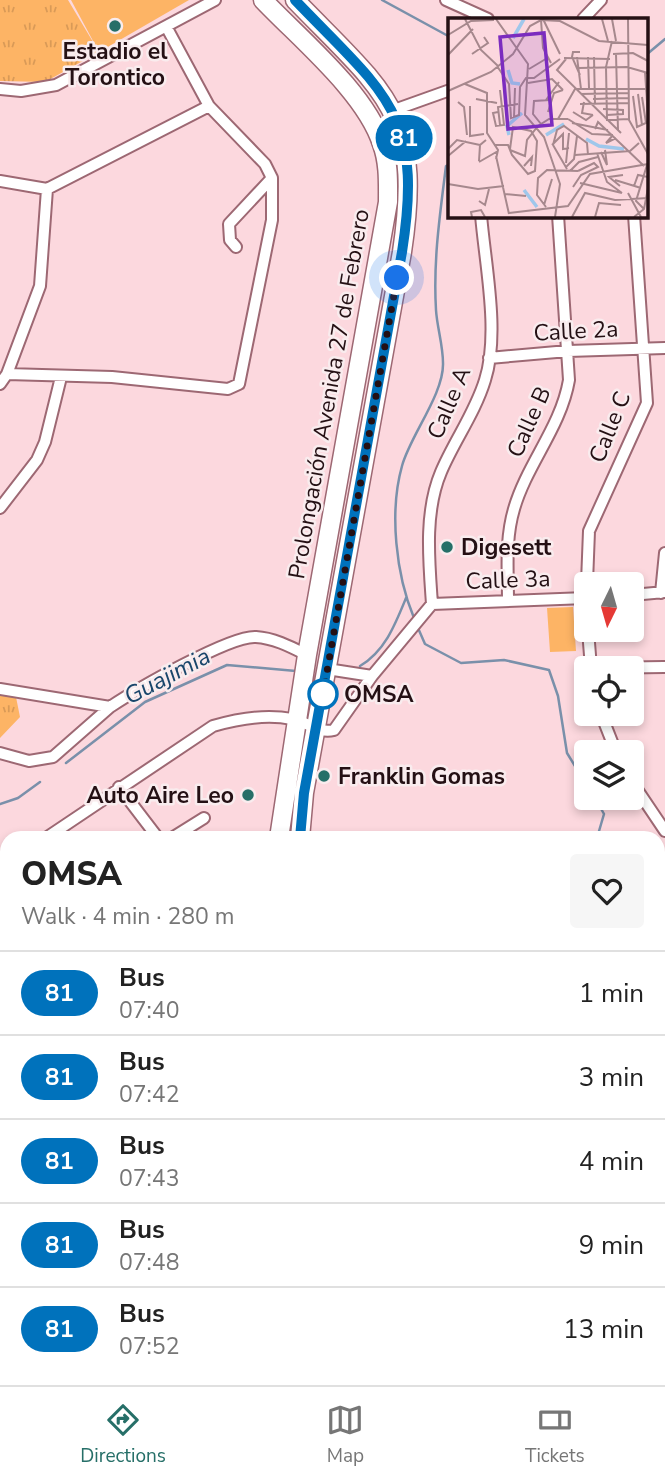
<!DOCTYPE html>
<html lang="en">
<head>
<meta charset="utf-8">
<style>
	:root { --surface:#fff; --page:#f6f6f6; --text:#222; --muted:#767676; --line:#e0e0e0; --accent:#266f68 }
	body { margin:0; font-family:"Nunito Sans",sans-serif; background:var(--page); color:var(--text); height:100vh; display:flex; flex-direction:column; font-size:26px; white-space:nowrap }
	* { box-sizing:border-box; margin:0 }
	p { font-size:23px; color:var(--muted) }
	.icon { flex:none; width:38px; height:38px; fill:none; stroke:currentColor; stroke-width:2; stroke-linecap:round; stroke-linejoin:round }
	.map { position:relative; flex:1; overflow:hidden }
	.details { position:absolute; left:0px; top:831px; width:665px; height:555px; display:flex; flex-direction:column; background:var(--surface); border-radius:21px 21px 0 0; box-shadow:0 4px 10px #0003 }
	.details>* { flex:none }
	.badge { padding:0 14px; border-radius:23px; font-size:24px; line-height:46px }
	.needle { width:46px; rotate:185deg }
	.fabs { position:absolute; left:574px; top:572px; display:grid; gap:14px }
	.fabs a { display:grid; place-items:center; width:70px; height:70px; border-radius:7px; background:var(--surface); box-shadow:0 4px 10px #0003; font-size:35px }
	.you { position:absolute; width:35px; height:35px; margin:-18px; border:5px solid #fff; border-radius:50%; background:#1a73e8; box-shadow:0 0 0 10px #1a73e833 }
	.map>.badge { position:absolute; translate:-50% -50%; box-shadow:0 0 0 4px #fff }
	.round { display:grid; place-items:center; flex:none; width:74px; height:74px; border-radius:7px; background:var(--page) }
	.head { display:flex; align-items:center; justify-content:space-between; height:119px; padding:0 21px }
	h1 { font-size:33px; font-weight:800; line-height:52px }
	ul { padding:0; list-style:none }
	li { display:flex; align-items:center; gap:21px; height:84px; padding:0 21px; border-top:2px solid var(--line) }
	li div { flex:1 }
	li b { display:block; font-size:26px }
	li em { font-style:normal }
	li .badge { min-width:77px; font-weight:700; text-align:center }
	.menu { display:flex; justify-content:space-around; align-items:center; height:98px; border-top:2px solid var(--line); background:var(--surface); font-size:19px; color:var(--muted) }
	.menu a { display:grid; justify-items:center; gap:4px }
	.menu .on { color:var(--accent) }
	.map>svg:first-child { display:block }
</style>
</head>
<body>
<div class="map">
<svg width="665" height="1385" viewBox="0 0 665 1385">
	<defs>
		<pattern id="park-tufts" width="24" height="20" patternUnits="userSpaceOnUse" patternTransform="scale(1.75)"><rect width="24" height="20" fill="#fdb465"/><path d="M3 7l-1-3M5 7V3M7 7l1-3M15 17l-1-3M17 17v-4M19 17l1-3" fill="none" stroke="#d99a57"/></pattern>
	</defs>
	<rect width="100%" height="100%" fill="#fcd8de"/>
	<!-- built -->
	<path fill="#f3c9d1" d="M665 1165V1385H622L617 1379H658V1169Z"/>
	<!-- park -->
	<path fill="url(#park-tufts)" d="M0 0H68L99 52 45 82 0 81Z
		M0 690 15 692 20 717 0 738Z"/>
	<!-- garden -->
	<path fill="#fdb465" d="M71 0H189L99 52Z
		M573 607 576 651 550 652 547 608Z"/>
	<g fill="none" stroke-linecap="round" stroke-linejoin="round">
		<!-- stream -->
		<path stroke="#7a90aa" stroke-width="2.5" d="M382 0 450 37
			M646 55 665 39
			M414 618C396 575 389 512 402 466 410 436 444 394 443 363 443 345 437 327 436 310 433 261 440 214 446 166L450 164
			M418 628 425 644 461 663 504 660 549 670 558 696 567 753 586 784
			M360 666C385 651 395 625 406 598
			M66 763 145 702 227 665 296 671
			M595 798 604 814 597 838
			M0 804 18 798 40 782
			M422 1385 430 1379"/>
		<defs>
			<path id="street" d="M446 0 488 19
				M583 19 601 0
				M0 89 21 91 56 85 215 0
				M394 110 450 90
				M0 181 47 189
				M47 189 209 106
				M236 247 230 240 229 224 272 178
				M489 358 568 351 665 348
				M7 374 112 377 228 389 239 384 272 220V178L265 164 209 106 167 28
				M0 384 7 374 40 286 47 189
				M0 508 37 460 45 442 61 377
				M661 593 665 553
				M632 595 665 592
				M508 601C508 570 505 539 514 509 527 464 561 427 569 380L558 215
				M432 604C429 561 424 512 441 472 454 441 475 413 485 380 500 333 485 264 481 215
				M432 604 586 598
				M586 608 589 531 647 403 634 215
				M588 630 591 668
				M595 668 664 667
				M327 669 372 676
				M0 689 110 707C134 691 230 635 256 637 274 638 291 647 307 655
				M601 714 616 752
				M0 753 29 761 53 757 110 707
				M632 782 665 831
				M119 787 158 838
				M46 838 213 726C237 719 267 714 292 719 308 722 318 734 334 730L372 676 432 604
				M172 838 204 818
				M0 878 7 871
				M0 957 7 954
				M0 1008 7 1007
				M0 1105 7 1114
				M58 1379 59 1385
				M224 1379 231 1385"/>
			<path id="secondary" d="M658 1002 665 998
				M300 1385 304 1379
				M318 1385 322 1379"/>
			<path id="primary" d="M263 0C300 39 366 93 382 144 389 163 388 183 388 202L307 655 279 838
				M295 0C386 94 423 112 402 252L304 793 300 838
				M573 1379 578 1385
				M601 1379 605 1385"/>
		</defs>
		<!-- street casing -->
		<use href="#street" stroke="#9d6873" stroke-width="14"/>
		<!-- secondary casing -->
		<use href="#secondary" stroke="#9d6873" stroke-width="19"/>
		<!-- primary casing -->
		<use href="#primary" stroke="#9d6873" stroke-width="21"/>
		<!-- street -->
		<use href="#street" stroke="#fff" stroke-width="10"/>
		<!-- secondary -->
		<use href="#secondary" stroke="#fff" stroke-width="16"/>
		<!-- primary -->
		<use href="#primary" stroke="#fff" stroke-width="18"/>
	</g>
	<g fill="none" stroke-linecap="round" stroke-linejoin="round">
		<defs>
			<path id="line" d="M295 0C385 94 424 112 402 252L304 793 300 838"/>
		</defs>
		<!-- line casing -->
		<use href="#line" stroke="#fff" stroke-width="16"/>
		<!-- line -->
		<use href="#line" stroke="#0072bc" stroke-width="10"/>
		<!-- walk -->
		<path stroke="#241014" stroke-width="7" stroke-dasharray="0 12.6" d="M323 694 397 278"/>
	</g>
	<!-- markers -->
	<g fill="#266f68" stroke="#f9ecee" stroke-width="2.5">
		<circle cx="115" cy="26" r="7"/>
		<circle cx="447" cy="547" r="7"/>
		<circle cx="324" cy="776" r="7"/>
		<circle cx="248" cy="795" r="7"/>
	</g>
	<circle fill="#fff" stroke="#0072bc" stroke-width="3.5" cx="323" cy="694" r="14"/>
	<g text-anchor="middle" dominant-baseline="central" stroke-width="5" stroke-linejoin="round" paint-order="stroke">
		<!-- poi labels -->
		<g font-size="23" font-weight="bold" fill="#241014" stroke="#f9ecee" text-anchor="start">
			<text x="115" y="51" text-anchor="middle">Estadio el<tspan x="115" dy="26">Torontico</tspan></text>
			<text x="461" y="547">Digesett</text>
			<text x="338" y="776">Franklin Gomas</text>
			<text x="234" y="795" text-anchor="end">Auto Aire Leo</text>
		</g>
		<!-- street labels -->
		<g font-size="23" fill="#241014" stroke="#f9ecee">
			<text transform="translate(576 331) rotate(-3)">Calle 2a</text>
			<text transform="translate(329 394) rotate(-80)">Prolongación Avenida 27 de Febrero</text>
			<text transform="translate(449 403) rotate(-67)">Calle A</text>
			<text transform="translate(529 422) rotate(-66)">Calle B</text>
			<text transform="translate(610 427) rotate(-68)">Calle C</text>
			<text transform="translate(508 580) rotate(-2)">Calle 3a</text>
		</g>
		<!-- stop labels -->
		<g font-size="23" font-weight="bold" fill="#241014" stroke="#f9ecee" text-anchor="start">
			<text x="344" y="694">OMSA</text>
		</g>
		<!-- water labels -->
		<g font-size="24" font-style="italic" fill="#19466b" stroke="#f9ecee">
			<text transform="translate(167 676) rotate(-28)">Guajimia</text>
		</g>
	</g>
	<!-- overview -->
	<g transform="translate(448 18)">
		<rect width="200" height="200" fill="#fcd8de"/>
		<path fill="none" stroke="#9fc7eb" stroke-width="3.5" d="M65 20 76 1M60 52 64 65 72 66M61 117 59 108 74 95M98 117 116 106M138 121 151 128 176 131M76 172 89 189"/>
		<path fill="none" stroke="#a6888d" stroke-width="2" d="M17 1 33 32 50 48M48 1 80 46 77 97 96 119 112 166 107 199M95 1 112 36M154 1 160 23M164 1 168 23M180 1 181 102 200 136M93 2 95 30 103 45M0 17 23 3 46 2M164 23 158 49 159 102 181 101M24 36 40 25 36 19M165 36 185 35 200 43M168 36 170 112M0 37 25 11M129 39 133 71M140 39 141 70M146 39 147 86M116 40 162 41M118 41 109 52 173 115M49 48 61 66 63 100 71 97 72 69 78 60H86L112 41M131 50 179 49 200 55M81 51 101 39M197 54 200 99M132 57 124 39 125 34H132M80 65 104 61 115 72M17 66 39 75V115L50 132 48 141M0 73 43 54 65 36 82 8 93 2 112 3 151 23 200 27M133 76 180 75M190 76 194 107M185 78 189 109 200 104M194 79 198 105M28 81 49 85M145 81 180 80M98 82 111 64M10 84 16 89 19 117M136 84 134 95 145 97M132 86 181 85M22 88V118L36 116M155 91 175 92V96L159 97M50 94 45 95 48 108 56 107 52 72M100 94 106 75 115 72M125 94 138 102 145 97M66 99 67 70M110 101 127 71H200M120 101 144 116 165 117M124 105 160 112M93 106 85 96 86 83 102 82M52 107 50 89 70 86M147 111 150 104 196 148M165 117 158 125 168 120M46 127H60L64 137 80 156 87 153 89 123 83 113 65 109 62 131M104 127 115 116V131L121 130M105 127 109 112 116 108 139 125 140 137M105 127 119 151M0 131 9 122 32 127M62 132 77 138 79 122 90 108 101 101H120M153 134 159 147 157 132M149 135 159 164 174 175M127 137 182 133 191 125M0 138 18 123M48 138 61 196M31 143 32 127 38 122M31 144 50 133M118 145 121 115M76 148 84 139 83 148M118 149 126 141 129 118M122 153 131 144 150 139M167 162 193 170M132 165 174 175M0 166 30 171 56 168M172 168 161 159 175 157M186 168 190 157 200 159M125 169 133 157 150 149 146 145 130 153M180 175 193 199M57 176 78 178M31 183 37 187 41 171M96 187 104 161M98 189 89 177 90 160 99 152 130 153M196 191 188 183 199 147M61 195 120 188 142 156 200 146M24 199 23 194 33 192 37 199M124 199 137 175 167 182 200 180M147 199 151 185 173 187M186 199 196 191 200 170"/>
		<path fill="#7b2cbf" fill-opacity="0.15" stroke="#7b2cbf" stroke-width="3.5" d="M96 15 104 107 60 111 52 19Z"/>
		<rect width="200" height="200" fill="none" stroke="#241014" stroke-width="3.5"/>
	</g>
</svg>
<div class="fabs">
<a><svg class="needle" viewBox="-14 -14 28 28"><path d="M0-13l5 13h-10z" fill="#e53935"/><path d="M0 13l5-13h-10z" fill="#767676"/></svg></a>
<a><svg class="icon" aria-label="locate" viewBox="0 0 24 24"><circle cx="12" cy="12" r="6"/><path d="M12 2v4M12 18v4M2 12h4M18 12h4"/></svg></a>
<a><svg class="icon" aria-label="layers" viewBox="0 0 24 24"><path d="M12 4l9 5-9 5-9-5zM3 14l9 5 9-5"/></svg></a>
</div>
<div class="you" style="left:397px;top:278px"></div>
<b class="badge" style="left:404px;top:138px;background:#0072bc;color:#fff">81</b>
<section class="details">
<div class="head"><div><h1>OMSA</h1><p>Walk · 4 min · 280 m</p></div><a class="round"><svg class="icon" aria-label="heart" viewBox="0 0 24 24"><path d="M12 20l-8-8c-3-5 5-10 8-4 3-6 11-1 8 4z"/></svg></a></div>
<ul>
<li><span class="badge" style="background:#0072bc;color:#fff">81</span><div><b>Bus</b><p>07:40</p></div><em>1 min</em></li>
<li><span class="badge" style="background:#0072bc;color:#fff">81</span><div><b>Bus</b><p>07:42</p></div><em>3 min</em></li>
<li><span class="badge" style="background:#0072bc;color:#fff">81</span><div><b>Bus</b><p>07:43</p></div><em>4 min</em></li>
<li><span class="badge" style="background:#0072bc;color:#fff">81</span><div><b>Bus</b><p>07:48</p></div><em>9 min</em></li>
<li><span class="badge" style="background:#0072bc;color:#fff">81</span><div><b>Bus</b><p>07:52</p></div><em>13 min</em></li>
</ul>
</section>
</div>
<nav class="menu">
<a class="on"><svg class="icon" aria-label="directions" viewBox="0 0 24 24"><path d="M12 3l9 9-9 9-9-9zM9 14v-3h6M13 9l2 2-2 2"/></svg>Directions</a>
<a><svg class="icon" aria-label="map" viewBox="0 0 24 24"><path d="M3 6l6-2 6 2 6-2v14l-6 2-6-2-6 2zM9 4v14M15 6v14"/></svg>Map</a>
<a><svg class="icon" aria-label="tickets" viewBox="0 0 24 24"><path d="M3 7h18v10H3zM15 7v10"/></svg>Tickets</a>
</nav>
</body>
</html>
